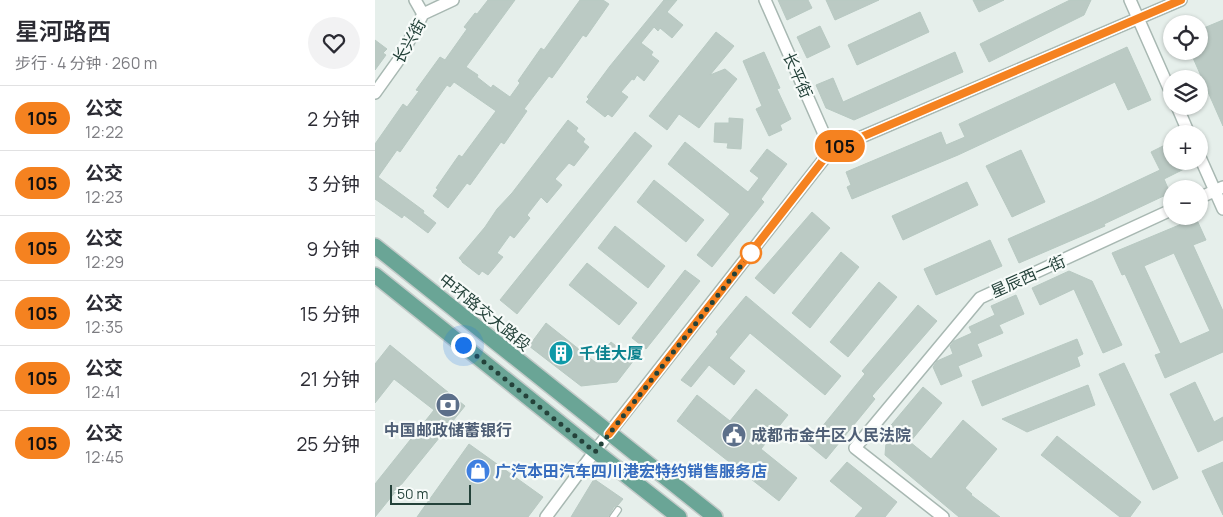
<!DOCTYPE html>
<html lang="zh">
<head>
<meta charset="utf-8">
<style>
	:root { --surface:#fff; --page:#f2f2f3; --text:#2b2b33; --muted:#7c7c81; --line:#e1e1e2 }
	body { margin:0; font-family:Manrope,"Noto Sans SC",sans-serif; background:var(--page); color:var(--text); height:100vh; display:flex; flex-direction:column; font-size:19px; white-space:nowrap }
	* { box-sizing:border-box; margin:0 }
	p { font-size:16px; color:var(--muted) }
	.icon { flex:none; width:28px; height:28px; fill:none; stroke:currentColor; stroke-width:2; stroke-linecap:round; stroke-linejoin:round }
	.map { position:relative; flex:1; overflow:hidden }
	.sheet { display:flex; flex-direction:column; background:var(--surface); width:375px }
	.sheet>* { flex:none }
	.badge { padding:0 10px; border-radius:16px; font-size:18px; line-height:32px }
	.buttons { position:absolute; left:788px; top:15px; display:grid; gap:10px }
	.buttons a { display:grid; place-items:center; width:45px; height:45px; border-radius:50%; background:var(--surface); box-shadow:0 1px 4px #0004; font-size:25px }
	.scale { position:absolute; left:15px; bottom:12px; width:81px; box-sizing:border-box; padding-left:5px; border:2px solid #24423a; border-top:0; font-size:14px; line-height:18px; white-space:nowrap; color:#24423a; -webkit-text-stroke:4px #f7fbf9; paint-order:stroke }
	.you { position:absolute; width:25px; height:25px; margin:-12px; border:4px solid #fff; border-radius:50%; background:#1a73e8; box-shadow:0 0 0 8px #1a73e833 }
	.map>.badge { position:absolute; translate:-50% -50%; box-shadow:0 0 0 2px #fff }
	.round { display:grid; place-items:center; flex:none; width:52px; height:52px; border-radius:26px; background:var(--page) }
	.head { display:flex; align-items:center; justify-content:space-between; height:85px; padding:0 15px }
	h1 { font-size:24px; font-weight:600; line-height:38px }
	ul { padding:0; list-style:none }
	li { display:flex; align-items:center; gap:15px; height:65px; padding:0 15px; border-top:1px solid var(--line) }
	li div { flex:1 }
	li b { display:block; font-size:19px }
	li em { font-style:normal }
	li .badge { min-width:55px; font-weight:700; text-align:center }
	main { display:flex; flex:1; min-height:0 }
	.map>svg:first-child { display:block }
</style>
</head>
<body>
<main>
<section class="sheet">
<div class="head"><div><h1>星河路西</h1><p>步行 · 4 分钟 · 260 m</p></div><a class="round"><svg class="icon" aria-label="heart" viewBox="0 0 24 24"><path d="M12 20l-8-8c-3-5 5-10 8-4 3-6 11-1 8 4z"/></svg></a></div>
<ul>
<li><span class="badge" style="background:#f58220;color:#111">105</span><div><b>公交</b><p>12:22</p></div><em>2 分钟</em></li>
<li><span class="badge" style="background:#f58220;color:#111">105</span><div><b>公交</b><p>12:23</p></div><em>3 分钟</em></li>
<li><span class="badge" style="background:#f58220;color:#111">105</span><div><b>公交</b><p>12:29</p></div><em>9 分钟</em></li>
<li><span class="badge" style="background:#f58220;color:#111">105</span><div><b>公交</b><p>12:35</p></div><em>15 分钟</em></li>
<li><span class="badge" style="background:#f58220;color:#111">105</span><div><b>公交</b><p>12:41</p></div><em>21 分钟</em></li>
<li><span class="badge" style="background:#f58220;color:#111">105</span><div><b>公交</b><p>12:45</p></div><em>25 分钟</em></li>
</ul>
</section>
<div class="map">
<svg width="848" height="517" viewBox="0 0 848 517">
	<rect width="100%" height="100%" fill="#e6efeb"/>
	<!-- building -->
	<path fill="#bbcac4" stroke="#b8c9c2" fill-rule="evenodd" d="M113 0H140L91 67 103 75 102 77 116 88 118 85 135 97 145 83 143 81 166 48 169 50 205 0H228L234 4 211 37 208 35 177 78 174 76 149 109 152 111 129 144 126 142 95 185 92 183 73 208 58 196 63 189 61 188 84 155 87 157 121 111 79 82 75 87 72 85 25 152 22 150 3 177 49 211 48 213 61 223 53 233 29 215 27 218 0 199V144L28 104 32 107 44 91 41 90 65 57 70 60 92 29 89 27 100 13 102 14Z
		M289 0H302L292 12 308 25 297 38 285 28 283 31 279 27 266 43 278 52 276 55 284 61 269 81 262 75 259 80 257 79 246 92 253 97 237 117 233 114 230 117 211 102 214 99 212 97 235 66Z
		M403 0H433L437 8 412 20Z
		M451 0H504L460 20Z
		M598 0H629L604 12Z
		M695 0H716L709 15 614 62 605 44Z
		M545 12 554 32 482 65 473 45Z
		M848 20V126L815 51H824V30Z
		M445 26 455 47 432 58 422 37Z
		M341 32 359 46 335 75 350 69 362 79 324 128 304 114 292 130 274 116Z
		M0 40 12 49 8 53 11 55 0 70Z
		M752 47 776 100 753 110 740 82 583 155 477 199 472 187 476 185 471 172 566 132 571 145 590 137 584 124Z
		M389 52 405 88 402 89 416 119 405 125 407 130 394 136 381 109 387 106 368 61Z
		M580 52 588 72 479 120 451 108 441 85 458 78 468 102Z
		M354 118 368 119 366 149 352 148 353 143 339 142 340 123H354Z
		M193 120 203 128 201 131 210 139 208 142 214 147 199 166 194 163 180 179 187 185 172 203 166 197 152 215 155 218 139 238 135 235 122 253 128 257 113 275 107 271 104 275 87 262V261L84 258 110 227 122 209 137 193Z
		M260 132 277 146 142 314 125 300Z
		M310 142 373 192 384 178 375 171 392 149 412 164 386 199 389 202 337 267 322 255 355 214 293 164Z
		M796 142V161H807L811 168 789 179 795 193 729 224 730 226 644 263 633 239 719 201 785 170 776 152Z
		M646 150 670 202 637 217 611 166Z
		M279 180 329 220 311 242 262 202Z
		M592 182 603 205 528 240 517 216Z
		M437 212 455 228 399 294 380 278Z
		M821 218 831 240 818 245 848 311V352L790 378 780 355 786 353 750 274 747 275 737 253ZM799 253 835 331 805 344 769 266Z
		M240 226 290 266 273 288 223 248Z
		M615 240 627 266 561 295 549 269Z
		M466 252 484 267 435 328 417 313Z
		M212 263 262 303 244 325 194 285Z
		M310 270 325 281 271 349 257 338Z
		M694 271 717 281 747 345 728 353 699 289 665 305 657 288Z
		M504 282 522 297 473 357 455 342Z
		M641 295 649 314 624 325 628 333 602 344 607 356 583 366 587 376 566 385 558 367 562 361 578 354 575 346 579 341 597 333 594 327 620 315 616 306Z
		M371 296 466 376 450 395 375 333 354 358 370 371 359 385 334 365 316 387 306 380 343 334 341 332Z
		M543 305 562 321 497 396 500 399 451 459 433 444 490 374 487 371Z
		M171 323 220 362 236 342 259 360 242 382 206 386 154 346Z
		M702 339 708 354 702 357 705 366 607 406 597 381Z
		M15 345 90 406 0 517V484L59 410 19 379 0 403V364Z
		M749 363 803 478 778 490 724 374Z
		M820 382 839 422 848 417V440L823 452 795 394Z
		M713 385 720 405 652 432 627 419Z
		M548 387 567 403 535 442 556 459 588 420 622 449 590 488 597 494 596 495 625 517H584L510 455 512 430Z
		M381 389 413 415 386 449 422 478 404 501 302 421 322 395 355 421Z
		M682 436 766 502 755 517H745L666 455Z
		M94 444 168 497 153 517H42Z
		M472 462 522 502 510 517H480L488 508 455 481Z
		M848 462V515L827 471Z
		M219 479 248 499 243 505 239 507 233 517H196Z"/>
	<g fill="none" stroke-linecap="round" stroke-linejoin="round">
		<defs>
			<path id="lane" d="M238 517 243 510"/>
			<path id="street" d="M40 0 48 14
				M390 0 456 150
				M755 0 796 93
				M0 93 25 58 48 14 78 0
				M802 106 814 134
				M824 155 848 209
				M824 198 848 187
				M171 517 220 451 456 150 806 0
				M568 517 480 448 605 298 796 210"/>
			<path id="primary" d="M0 246 340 517
				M0 275 220 451 304 517"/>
		</defs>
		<!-- lane casing -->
		<use href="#lane" stroke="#a8b8b2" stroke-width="8"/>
		<!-- street casing -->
		<use href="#street" stroke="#a8b8b2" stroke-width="14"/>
		<!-- primary casing -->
		<use href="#primary" stroke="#c2cac8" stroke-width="18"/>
		<!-- lane -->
		<use href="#lane" stroke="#fff" stroke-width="5.5"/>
		<!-- street -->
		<use href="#street" stroke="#fff" stroke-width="11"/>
		<!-- primary -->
		<use href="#primary" stroke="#6aa596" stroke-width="15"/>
	</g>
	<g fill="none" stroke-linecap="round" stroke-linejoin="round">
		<defs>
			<path id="line" d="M234 434 456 150 806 0"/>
		</defs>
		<!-- line casing -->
		<use href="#line" stroke="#fff" stroke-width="11"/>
		<!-- line -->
		<use href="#line" stroke="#f58220" stroke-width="8"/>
		<!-- walk -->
		<path stroke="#24423a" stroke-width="5" stroke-dasharray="0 9" d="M88 345 220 452 376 253"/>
	</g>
	<!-- icons -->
	<defs>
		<symbol id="building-disc" viewBox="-11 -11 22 22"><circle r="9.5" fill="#0f9aa8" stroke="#f7fbf9"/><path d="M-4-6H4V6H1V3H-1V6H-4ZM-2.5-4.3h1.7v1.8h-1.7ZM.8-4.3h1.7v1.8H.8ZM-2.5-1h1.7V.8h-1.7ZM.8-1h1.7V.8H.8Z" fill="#fff"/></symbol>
		<symbol id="bank-disc" viewBox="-11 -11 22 22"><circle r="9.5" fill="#5c6f8a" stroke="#f7fbf9"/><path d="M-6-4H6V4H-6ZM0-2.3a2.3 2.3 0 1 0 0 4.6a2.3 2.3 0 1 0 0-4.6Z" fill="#fff"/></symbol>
		<symbol id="civic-disc" viewBox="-11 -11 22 22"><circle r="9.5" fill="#5c6f8a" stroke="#f7fbf9"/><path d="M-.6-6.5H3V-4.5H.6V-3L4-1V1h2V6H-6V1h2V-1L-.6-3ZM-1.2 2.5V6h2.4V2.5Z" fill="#fff"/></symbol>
		<symbol id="shop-disc" viewBox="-11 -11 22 22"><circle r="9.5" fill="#3f7fe0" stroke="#f7fbf9"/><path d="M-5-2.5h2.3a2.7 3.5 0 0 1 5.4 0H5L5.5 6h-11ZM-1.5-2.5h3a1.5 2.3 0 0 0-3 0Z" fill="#fff"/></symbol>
	</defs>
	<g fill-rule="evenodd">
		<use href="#building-disc" x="172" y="339" width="28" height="28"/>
		<use href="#bank-disc" x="59" y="391" width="28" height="28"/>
		<use href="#civic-disc" x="345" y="421" width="28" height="28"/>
		<use href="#shop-disc" x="89" y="457" width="28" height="28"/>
	</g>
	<!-- markers -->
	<circle fill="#fff" stroke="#f58220" stroke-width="2.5" cx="376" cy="253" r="10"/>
	<g text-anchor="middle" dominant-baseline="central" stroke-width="4.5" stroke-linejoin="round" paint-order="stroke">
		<!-- street labels -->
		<g font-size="16" fill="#24423a" stroke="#f7fbf9">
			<text transform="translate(34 41) rotate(-60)">长兴街</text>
			<text transform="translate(423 75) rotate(66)">长平街</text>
			<text transform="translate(653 276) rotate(-24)">星辰西一街</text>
			<text transform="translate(110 312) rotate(39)">中环路交大路段</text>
		</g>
		<!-- culture labels -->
		<g font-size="16" font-weight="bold" fill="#0d838f" stroke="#f7fbf9" text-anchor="start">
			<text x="204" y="353">千佳大厦</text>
		</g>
		<!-- service labels -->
		<g font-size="16" font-weight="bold" fill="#4e5e75" stroke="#f7fbf9">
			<text x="73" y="430">中国邮政储蓄银行</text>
			<text x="376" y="435" text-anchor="start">成都市金牛区人民法院</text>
		</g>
		<!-- shop labels -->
		<g font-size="16" font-weight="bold" fill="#366cbe" stroke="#f7fbf9" text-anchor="start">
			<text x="120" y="471">广汽本田汽车四川港宏特约销售服务店</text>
		</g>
	</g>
</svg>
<div class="buttons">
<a><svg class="icon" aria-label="locate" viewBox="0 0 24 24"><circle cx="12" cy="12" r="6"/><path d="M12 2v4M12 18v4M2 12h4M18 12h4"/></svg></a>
<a><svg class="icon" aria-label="layers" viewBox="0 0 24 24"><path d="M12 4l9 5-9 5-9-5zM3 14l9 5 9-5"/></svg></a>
<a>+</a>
<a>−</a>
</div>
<div class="scale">50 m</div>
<div class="you" style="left:88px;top:345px"></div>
<b class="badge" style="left:465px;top:146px;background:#f58220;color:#111">105</b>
</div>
</main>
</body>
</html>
